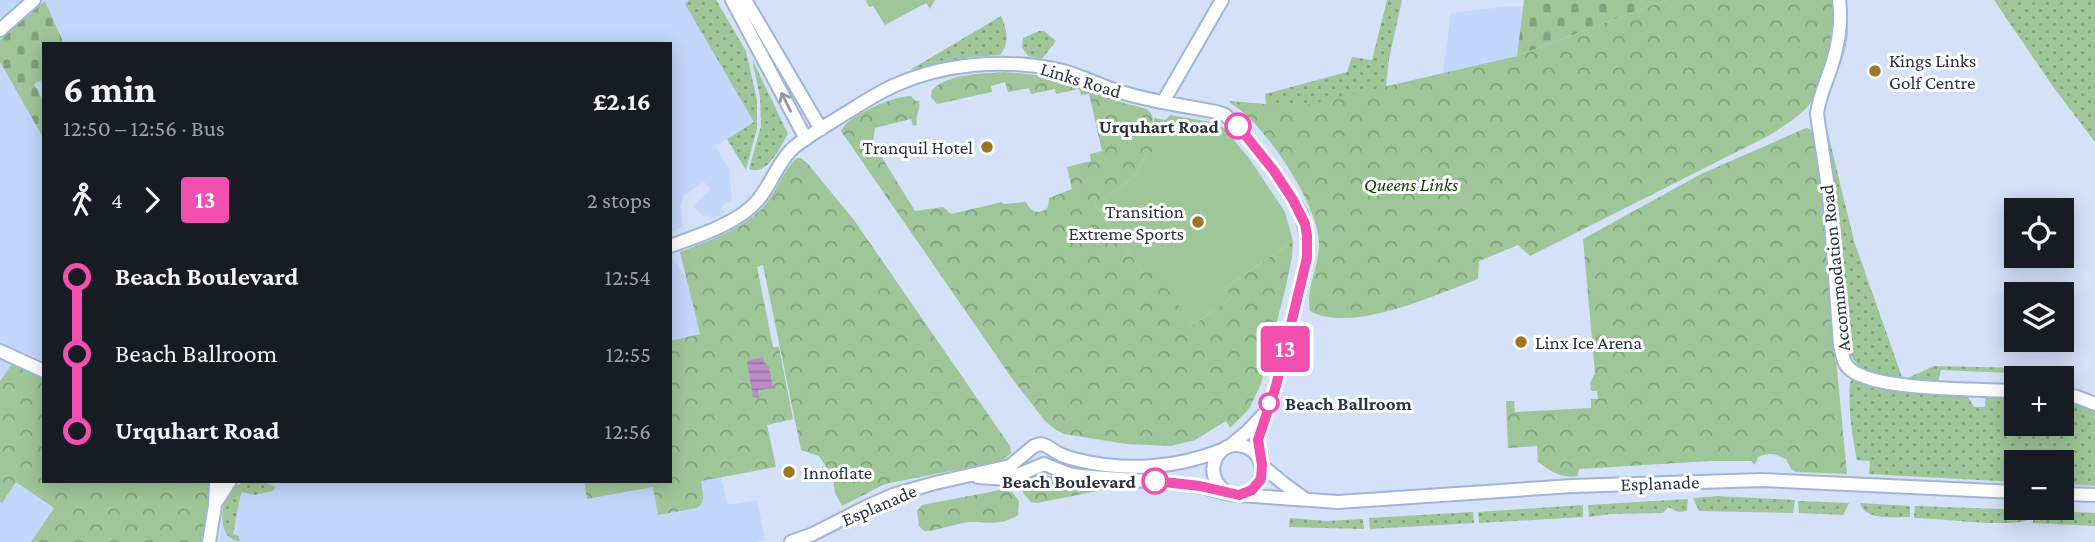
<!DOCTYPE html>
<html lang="en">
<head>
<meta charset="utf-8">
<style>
	:root { --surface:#171b24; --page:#242831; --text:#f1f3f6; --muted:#9ea1a6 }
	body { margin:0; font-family:"Crimson Pro",serif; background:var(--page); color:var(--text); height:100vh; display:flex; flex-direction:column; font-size:26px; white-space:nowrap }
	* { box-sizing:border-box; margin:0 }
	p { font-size:23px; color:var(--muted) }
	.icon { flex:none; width:38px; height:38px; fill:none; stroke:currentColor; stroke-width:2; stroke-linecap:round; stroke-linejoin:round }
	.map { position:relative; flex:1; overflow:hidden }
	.side { position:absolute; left:42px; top:42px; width:630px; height:441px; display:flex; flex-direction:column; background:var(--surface); border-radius:0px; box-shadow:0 4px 18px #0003 }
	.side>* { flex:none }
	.badge { padding:0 14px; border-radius:5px; font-size:24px; line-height:46px }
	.fabs { position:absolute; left:2004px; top:198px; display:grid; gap:14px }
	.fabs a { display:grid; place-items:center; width:70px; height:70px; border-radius:0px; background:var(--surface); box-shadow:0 4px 18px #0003; font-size:35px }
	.map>.badge { position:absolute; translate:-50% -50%; box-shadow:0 0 0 4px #fff }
	.legs { display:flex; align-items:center; gap:10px; height:77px; padding:0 21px; font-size:23px }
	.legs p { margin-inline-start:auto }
	.summary { display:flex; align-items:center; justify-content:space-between; height:119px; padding:0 21px }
	h1 { font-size:38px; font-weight:700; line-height:52px }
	ul { padding:0 21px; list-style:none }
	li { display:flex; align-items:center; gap:24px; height:77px; font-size:26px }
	li i { display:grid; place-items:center; width:10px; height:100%; margin:0 9px; background:currentColor }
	li i::after { content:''; width:18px; height:18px; margin:-9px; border:5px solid; border-radius:50%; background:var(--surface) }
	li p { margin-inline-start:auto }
	li:first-child i { background:linear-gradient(#0000 50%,currentColor 0) }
	li:last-child i { background:linear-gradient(currentColor 50%,#0000 0) }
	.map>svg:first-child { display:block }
</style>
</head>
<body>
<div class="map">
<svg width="2095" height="542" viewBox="0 0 2095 542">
	<defs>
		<pattern id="grass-dots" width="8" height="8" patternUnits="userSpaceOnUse" patternTransform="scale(1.75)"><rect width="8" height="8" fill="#9fc698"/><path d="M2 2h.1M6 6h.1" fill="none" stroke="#82a17e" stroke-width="1.8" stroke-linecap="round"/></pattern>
		<pattern id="cemetery-stones" width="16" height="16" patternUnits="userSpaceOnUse" patternTransform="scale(1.75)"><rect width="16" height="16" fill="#9fc698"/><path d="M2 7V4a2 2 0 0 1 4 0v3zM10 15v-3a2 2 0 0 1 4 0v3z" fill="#82a17e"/></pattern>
		<pattern id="park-crowns" width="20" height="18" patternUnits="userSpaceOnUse" patternTransform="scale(1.75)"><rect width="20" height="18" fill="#9fc698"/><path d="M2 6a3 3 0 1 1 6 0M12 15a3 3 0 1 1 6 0" fill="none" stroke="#82a17e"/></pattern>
		<pattern id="water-rules" width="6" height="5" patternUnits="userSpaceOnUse" patternTransform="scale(1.75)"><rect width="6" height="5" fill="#bb8bc5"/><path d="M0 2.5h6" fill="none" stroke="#9872a2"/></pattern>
	</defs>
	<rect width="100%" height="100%" fill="#d4e1f9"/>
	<!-- built -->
	<path fill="#c2d7fb" d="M0 0H689V1L686 4 755 122 715 146 729 169 732 200 721 206 724 213 713 219 707 215 704 216 693 207 694 204 711 190 704 182 684 195 680 205 683 227 670 232V44H44V361L22 351 0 381Z
		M1512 6 1523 7 1517 56 1443 73 1451 13Z
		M670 256 687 278 700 334 670 341Z
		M721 477 727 505 757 500 765 540 756 542H219L224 503 241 483 247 481H584L587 499 653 487Z
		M16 482 54 508 31 542H0V502L2 503Z"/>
	<!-- grass -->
	<path fill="url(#grass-dots)" d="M689 0H716L746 51 757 100V129L746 170 727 139 754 122 685 4Z
		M1387 0H1402L1389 59 1386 86 1474 100 1527 84 1701 12 1710 0H1750L1683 33 1651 41 1533 84 1430 117 1411 105 1399 102 1366 107 1315 105 1283 111 1252 105V103L1266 104 1265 94 1347 72 1352 57 1372 60Z
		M1994 0H2095V142L2054 88Z
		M1001 16C1007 29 1010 44 1000 55L970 57 910 70Z
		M1848 25C1849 56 1828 86 1824 117L1854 241 1903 380 1934 366 2025 368 2044 378H2025L2012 373 1941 370 1938 383C1908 382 1855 383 1848 346L1835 189 1824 115 1827 97 1844 51Z
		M1039 31H1044L1056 41 1042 59 1028 56 1022 47 1023 38Z
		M752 59 788 134C780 147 767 177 749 169L761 126 760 97Z
		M1853 379 1965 392 1974 407H1985L1986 393 2016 394V424H2062V398L2095 408V486L2062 484V462H2016V482L1869 474 1870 461 1857 460C1852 435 1848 408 1850 382Z
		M247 481H260L276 487 273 491 255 495 241 492 233 534 239 536 240 541C219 541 219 508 228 494 232 487 240 484 247 481Z
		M1718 496 1795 500 1793 513 1699 511 1693 498Z
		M1688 499 1687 511 1678 512 1668 507 1663 513 1610 514 1589 517 1588 505Z
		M1798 501 1849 503 1843 515 1799 513Z
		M1860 503 1910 506V517C1894 517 1865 521 1860 503Z
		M1583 505V517L1479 523 1478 512Z
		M1915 506 2028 510 2027 520C2009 528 1938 518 1914 518Z
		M2033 510 2095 513V526L2033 523Z
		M1473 512 1474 523 1370 529 1369 518Z
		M1290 518 1327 521 1363 519 1364 529 1289 527Z"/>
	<!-- cemetery -->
	<path fill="url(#cemetery-stones)" d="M1524 0H1666L1517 56Z
		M45 1 64 44H44V79L34 84 44 102V139L0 62V40Z"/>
	<!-- park -->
	<path fill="url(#park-crowns)" d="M1666 0H1835C1834 31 1831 63 1818 91 1809 111 1787 124 1770 135L1530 256 1518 245 1479 261 1478 279C1435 295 1352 334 1310 311 1305 290 1320 264 1319 242 1318 204 1263 121 1230 103V101L1297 107 1517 56Z
		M1004 72C1025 74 1048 75 1068 81 1088 87 1105 96 1124 103 1132 106 1144 106 1150 112 1155 117 1155 146 1155 154L1148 151 1134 177 1095 205 1143 273 1152 267 1193 325 1231 298 1225 288 1293 241 1292 257 1286 286 1261 384 1249 409 1230 428 1226 421 1195 440 1171 446 1126 444 1064 434 1056 430 1045 421 1011 377 841 131C847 116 895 95 911 96L916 101H919C921 110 915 115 917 125L913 126 911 119 875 128 873 143 915 211 943 207 951 214 1002 202 1003 204 1026 202C1031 212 1039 216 1048 207L1049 198 1072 189 1067 167 1091 161 1090 154 1102 151 1089 94 1081 95 1079 89 1056 94 1055 89 1031 94 1029 88 1008 92 1005 82 991 86 992 92 937 104 931 97 932 90C949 73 981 74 1004 72Z
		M1806 128 1810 129 1813 134 1825 209 1835 348 1847 474 1796 472 1791 469 1786 459C1775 454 1770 452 1758 457L1755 465 1751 461H1710L1579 469 1578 476C1562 479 1550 471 1538 462L1537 446 1508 448 1506 401H1514L1515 412 1591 408V399H1598L1597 391H1591L1590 383 1595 373 1583 239 1701 174Z
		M797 158H801L808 164 854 220 1010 446 1011 453 1002 461 885 484 842 506 835 493 833 477 819 456 801 450 763 265 757 267 773 347H779L793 419 767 425 776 467 701 481C702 491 707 501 697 508L658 515 653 487 587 499 584 481H670V341L700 334 680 252C711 239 743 230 766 204 777 190 783 170 797 158Z
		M12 364 44 378V481H212L205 542H31L54 508 16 482 2 503 0 502V381Z
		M1043 474 1075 484 1105 487 1108 489 1037 503 1031 502 1023 493 1024 482 1034 476Z
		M1000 490 1012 492 1019 501 1018 515C999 527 988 521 969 522 956 524 944 528 931 531H924L919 526 917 511 922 505Z"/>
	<!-- garden -->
	<path fill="#9fc698" d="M867 0H935L930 9 926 3 885 25 873 6 869 7 866 1Z
		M1170 115 1211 122 1224 128 1251 161 1285 212 1293 241 1225 288 1231 298 1193 325 1152 268 1143 273 1095 205 1134 177 1148 151 1155 153 1153 133 1154 118 1165 120Z"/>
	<!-- water -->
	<path fill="url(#water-rules)" d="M763 357 764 362 769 367 773 388 758 390 759 398 753 397 747 361Z"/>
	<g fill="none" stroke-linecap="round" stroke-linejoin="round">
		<defs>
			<path id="secondary" d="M732 0 806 139
				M745 0 821 129
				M1839 0C1842 20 1839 41 1833 61 1828 79 1819 95 1817 114L1829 194 1840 345C1842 353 1843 364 1850 369 1874 391 1980 389 2016 391
				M0 30 34 0
				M1163 102 1222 0
				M670 246C698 236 739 223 758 200 773 182 779 158 798 144 811 134 825 126 838 118 856 107 874 95 893 86 944 63 1004 58 1059 70 1082 75 1101 87 1124 93 1154 102 1186 106 1217 112L1225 115 1238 126 1274 171 1301 213 1307 236V259L1276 386 1258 440 1260 460
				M0 351 44 371
				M2062 394 2077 397 2095 404
				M1230 446 1247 432 1262 416
				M1261 465 1283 483 1305 499
				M978 477 1008 479 1044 464C1052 467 1060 471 1069 474 1081 477 1094 477 1107 478 1137 480 1168 482 1198 486 1212 488 1227 496 1241 495 1265 492 1269 456 1246 447 1216 435 1198 480 1231 494
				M2062 494 2095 495
				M1239 495 1338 502 1572 486 1762 480 2016 492
				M217 501 230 481
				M209 542 215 505 216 481
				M791 542 813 534 866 507 893 495 935 483 1010 466 1034 446C1038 445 1040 443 1044 445 1049 446 1053 451 1058 453 1064 457 1071 458 1078 460 1126 472 1177 468 1222 450"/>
		</defs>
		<!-- secondary casing -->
		<use href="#secondary" stroke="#9fb5da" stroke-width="16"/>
		<!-- secondary -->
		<use href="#secondary" stroke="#fff" stroke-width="12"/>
	</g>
	<!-- one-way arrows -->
	<defs><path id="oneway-shaft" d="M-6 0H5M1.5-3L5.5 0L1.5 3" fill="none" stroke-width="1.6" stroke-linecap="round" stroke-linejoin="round" transform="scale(1.75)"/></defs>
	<use stroke="#9499a0" href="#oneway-shaft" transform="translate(786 102) rotate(-117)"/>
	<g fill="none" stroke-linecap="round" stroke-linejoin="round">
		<defs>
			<path id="line-1" d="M1155 481 1200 486 1239 495 1252 490 1261 479 1262 465 1258 440 1276 386 1307 258V236L1305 224 1293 200 1274 171 1238 126"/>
		</defs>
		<!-- line-1 casing -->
		<use href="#line-1" stroke="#fff" stroke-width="16"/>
		<!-- line-1 -->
		<use href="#line-1" stroke="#f24fb0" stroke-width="10"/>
	</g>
	<!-- markers -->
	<g fill="#9e7523" stroke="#fff" stroke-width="2.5">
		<circle cx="1875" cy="71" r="7"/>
		<circle cx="987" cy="147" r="7"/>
		<circle cx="1198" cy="222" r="7"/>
		<circle cx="1521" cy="342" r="7"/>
		<circle cx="789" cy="472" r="7"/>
	</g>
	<g fill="#fff" stroke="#f24fb0" stroke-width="3.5">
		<circle cx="1238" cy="126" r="12"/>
		<circle cx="1269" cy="403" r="9"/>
		<circle cx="1155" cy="481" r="12"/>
	</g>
	<g text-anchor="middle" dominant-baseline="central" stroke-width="6" stroke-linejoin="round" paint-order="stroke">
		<!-- poi labels -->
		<g font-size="19" fill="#2a3342" stroke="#fff" text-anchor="start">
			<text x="1889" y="60">Kings Links<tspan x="1889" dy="22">Golf Centre</tspan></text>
			<text x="973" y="147" text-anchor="end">Tranquil Hotel</text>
			<text x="1184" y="211" text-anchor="end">Transition<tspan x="1184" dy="22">Extreme Sports</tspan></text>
			<text x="1535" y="342">Linx Ice Arena</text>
			<text x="803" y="472">Innoflate</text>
		</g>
		<!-- street labels -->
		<g font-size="19" fill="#2a3342" stroke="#fff">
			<text transform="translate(1081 80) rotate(17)">Links Road</text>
			<text transform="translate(1835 268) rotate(-96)">Accommodation Road</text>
			<text transform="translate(1660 483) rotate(-2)">Esplanade</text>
			<text transform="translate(879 505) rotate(-23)">Esplanade</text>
		</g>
		<!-- stop labels -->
		<g font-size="19" font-weight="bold" fill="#2a3342" stroke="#fff" text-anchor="end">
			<text x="1219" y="126">Urquhart Road</text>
			<text x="1285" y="403" text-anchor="start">Beach Ballroom</text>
			<text x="1136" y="481">Beach Boulevard</text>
		</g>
		<!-- park labels -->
		<g font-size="19" font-style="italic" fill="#0c4002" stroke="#fff">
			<text x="1411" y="184">Queens Links</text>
		</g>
	</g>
</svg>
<div class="fabs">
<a><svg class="icon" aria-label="locate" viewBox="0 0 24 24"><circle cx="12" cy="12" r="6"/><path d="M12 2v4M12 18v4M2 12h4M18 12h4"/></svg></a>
<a><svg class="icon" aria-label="layers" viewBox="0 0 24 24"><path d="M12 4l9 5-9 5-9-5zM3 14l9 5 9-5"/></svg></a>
<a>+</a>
<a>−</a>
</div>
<b class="badge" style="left:1285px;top:349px;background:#f24fb0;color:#fff">13</b>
<section class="side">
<div class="summary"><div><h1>6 min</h1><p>12:50 – 12:56 · Bus</p></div><b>£2.16</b></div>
<div class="legs"><svg class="icon" aria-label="walk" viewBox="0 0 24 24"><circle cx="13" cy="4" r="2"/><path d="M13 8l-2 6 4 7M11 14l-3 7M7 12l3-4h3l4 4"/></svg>4<svg class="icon" aria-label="forward" viewBox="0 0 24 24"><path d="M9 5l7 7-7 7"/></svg><b class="badge" style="background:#f24fb0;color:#fff">13</b><p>2 stops</p></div>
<ul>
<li><i style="color:#f24fb0"></i><b>Beach Boulevard</b><p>12:54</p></li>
<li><i style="color:#f24fb0"></i><span>Beach Ballroom</span><p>12:55</p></li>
<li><i style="color:#f24fb0"></i><b>Urquhart Road</b><p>12:56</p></li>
</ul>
</section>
</div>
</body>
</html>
